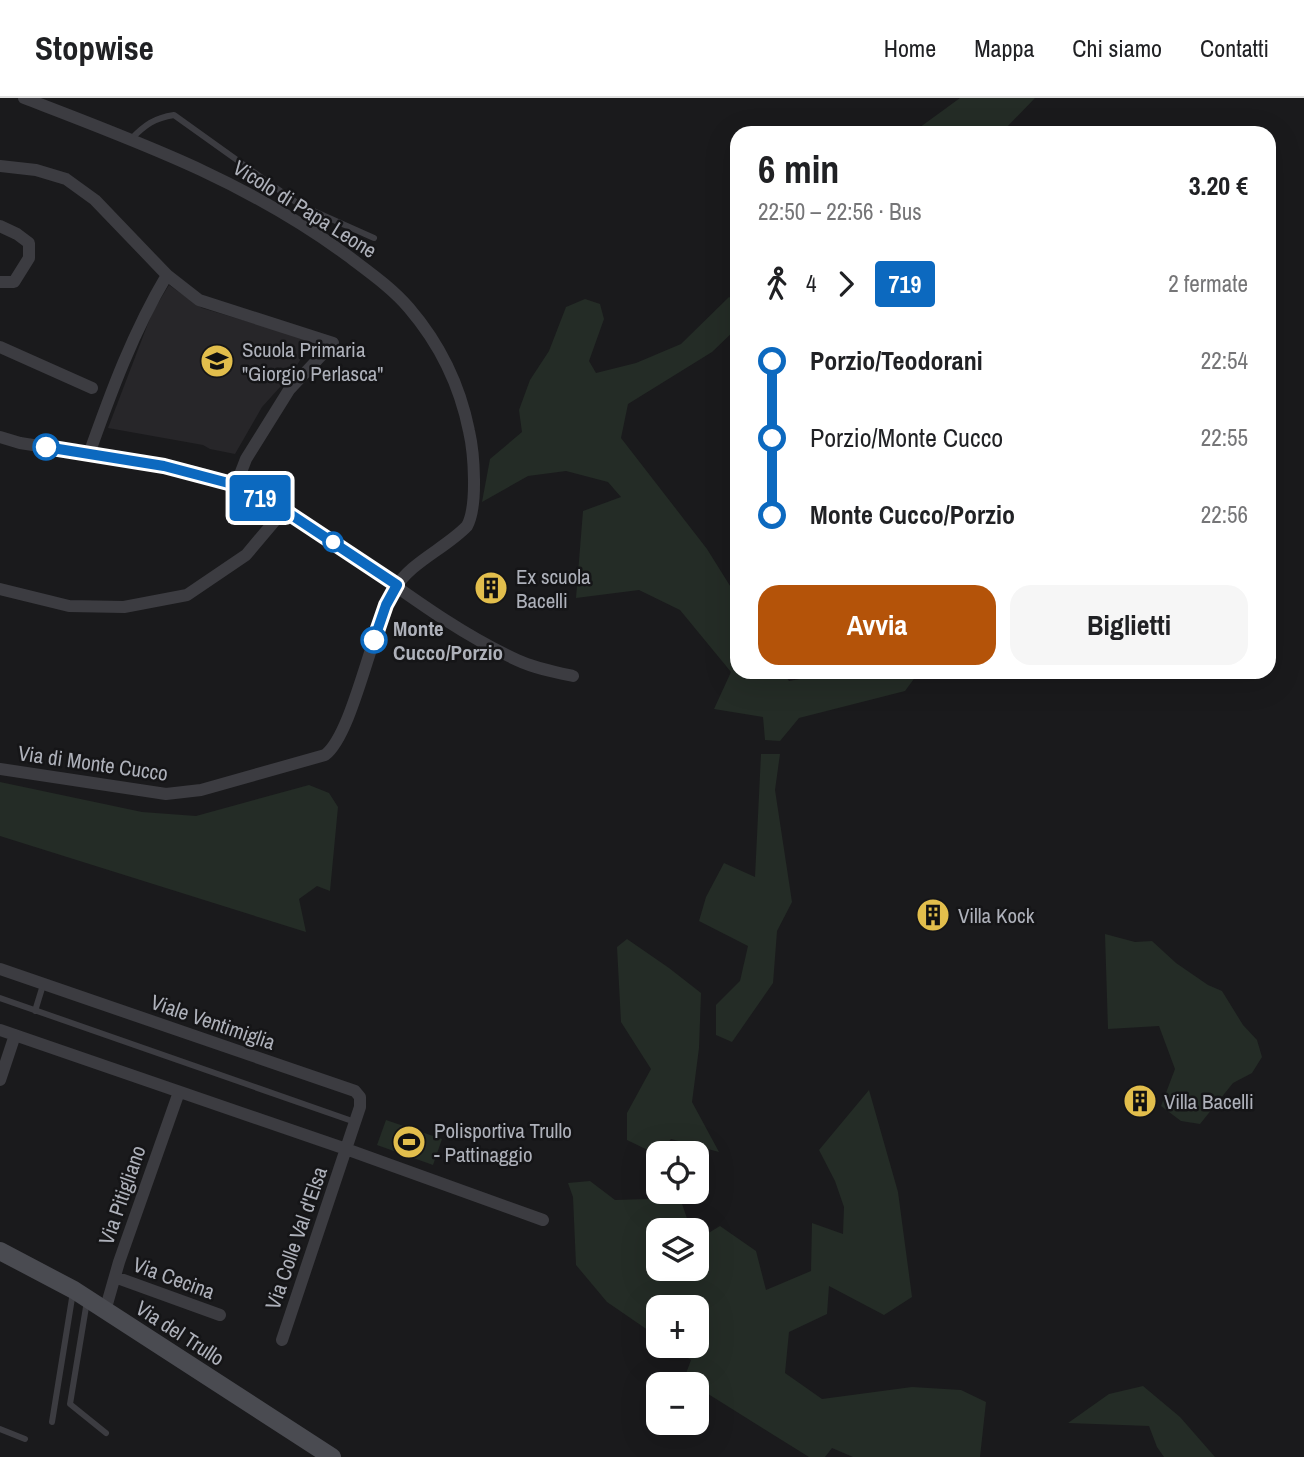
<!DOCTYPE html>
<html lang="it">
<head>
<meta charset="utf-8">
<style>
	:root { --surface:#fff; --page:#f6f6f6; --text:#202124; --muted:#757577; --line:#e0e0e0; --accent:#b45309 }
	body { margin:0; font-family:"Archivo Narrow",sans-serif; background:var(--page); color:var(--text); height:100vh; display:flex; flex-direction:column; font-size:26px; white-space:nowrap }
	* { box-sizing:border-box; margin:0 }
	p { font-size:23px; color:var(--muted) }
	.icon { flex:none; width:38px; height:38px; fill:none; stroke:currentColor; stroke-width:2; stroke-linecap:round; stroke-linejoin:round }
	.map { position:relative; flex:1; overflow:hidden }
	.drawer { position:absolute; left:730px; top:28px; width:546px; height:553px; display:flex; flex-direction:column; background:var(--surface); border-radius:21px; box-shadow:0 7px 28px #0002 }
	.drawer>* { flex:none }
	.badge { padding:0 14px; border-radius:5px; font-size:24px; line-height:46px }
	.fabs { position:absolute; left:646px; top:1043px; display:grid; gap:14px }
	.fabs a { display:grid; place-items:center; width:63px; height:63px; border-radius:14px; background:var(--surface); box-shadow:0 7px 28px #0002; font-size:35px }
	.map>.badge { position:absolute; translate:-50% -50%; box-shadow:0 0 0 4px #fff }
	.legs { display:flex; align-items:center; gap:10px; height:77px; padding:0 28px; font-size:23px }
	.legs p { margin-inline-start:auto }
	.head { display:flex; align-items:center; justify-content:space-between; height:119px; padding:0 28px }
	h1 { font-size:38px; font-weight:700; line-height:52px }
	.action { display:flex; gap:14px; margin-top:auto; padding:14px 28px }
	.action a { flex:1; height:80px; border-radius:21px; background:var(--accent); color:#fff; font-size:28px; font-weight:700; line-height:80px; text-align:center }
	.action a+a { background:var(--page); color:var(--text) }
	ul { padding:0 28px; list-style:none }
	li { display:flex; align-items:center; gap:24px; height:77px; font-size:26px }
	li i { display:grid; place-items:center; width:10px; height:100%; margin:0 9px; background:currentColor }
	li i::after { content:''; width:18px; height:18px; margin:-9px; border:5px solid; border-radius:50%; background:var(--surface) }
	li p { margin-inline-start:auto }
	li:first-child i { background:linear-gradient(#0000 50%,currentColor 0) }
	li:last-child i { background:linear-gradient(currentColor 50%,#0000 0) }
	header { display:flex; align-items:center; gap:42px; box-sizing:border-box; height:98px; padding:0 35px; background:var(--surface); border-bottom:2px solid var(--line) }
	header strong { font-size:33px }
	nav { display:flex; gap:38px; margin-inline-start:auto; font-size:24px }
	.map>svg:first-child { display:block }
</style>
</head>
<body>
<header>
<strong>Stopwise</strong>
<nav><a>Home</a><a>Mappa</a><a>Chi siamo</a><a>Contatti</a></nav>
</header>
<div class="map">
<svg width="1304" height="1359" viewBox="0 0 1304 1359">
	<rect width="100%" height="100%" fill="#1a1a1c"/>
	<!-- built -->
	<path fill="#272629" d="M169 187 202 210 307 241 311 245 290 278 262 309 235 356 210 351 203 347 108 330 152 215Z"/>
	<!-- green -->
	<path fill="#242c26" d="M960 0H1035L1005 31 1007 35H912Z
		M729 199 737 203V230L712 254 628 306 621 340 707 451 737 499V574H783L789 583 837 574H919L905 593 799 620 780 643 765 642 763 619 714 611 731 574 680 512 639 492 576 500 583 413 621 399 608 384 566 373 528 378 482 404 490 361 522 334 519 312 530 282 549 253 566 209 585 201 600 206 604 221 589 263 596 275 636 265 681 246Z
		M761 656H780L775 692 792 804 777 833 773 885 732 944 716 937V907L740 883 748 848 699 823 706 799 724 765 755 779Z
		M0 684 142 714 196 718 309 687 329 695 338 709 330 793 317 788 299 801 306 834 0 738Z
		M1105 836 1135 844 1152 843 1176 865 1208 887 1222 893 1243 927 1257 942 1262 959 1252 975 1233 985 1200 1026 1181 1023 1161 1008 1175 971 1159 928 1108 931Z
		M627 841 669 870 701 895 699 950 692 1004 719 1054 671 1041 658 1057 627 1042V1015L651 971 621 924 617 849Z
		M869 992 898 1094 912 1199 884 1217 829 1188 827 1216 789 1234 785 1275 822 1301 912 1289 961 1292 986 1304 980 1359H853L832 1350 825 1359H809L697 1289 696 1286 684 1281 691 1262 670 1248H696V1209H658V1239L607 1204 576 1167 573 1099 568 1085 590 1083 615 1102 680 1100 691 1132H658V1171H696L697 1142 720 1128 756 1153 766 1192 811 1173 812 1125 843 1136 844 1109 835 1083 819 1052Z
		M386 1022 442 1041 433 1067 377 1047Z
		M1143 1288 1180 1319 1215 1359H1164L1157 1349 1149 1328 1068 1325 1109 1296Z"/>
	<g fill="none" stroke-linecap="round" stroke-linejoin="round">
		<!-- lane -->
		<path stroke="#3c3c41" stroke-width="6" d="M131 41C145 27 154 20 174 17L300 107 374 140
			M0 900 355 1024
			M35 913 43 887
			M87 1203 70 1306 106 1335
			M52 1324 73 1194
			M0 1331 25 1341"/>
		<!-- street -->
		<path stroke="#3c3c41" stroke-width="12" d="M0 68 36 72 66 81 95 102 167 177 199 202 333 245 289 292 246 361 236 387
			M0 128 17 136 29 145V160L14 184H0
			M0 249 92 290
			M0 339 20 345C58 351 96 357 135 363 169 369 206 374 238 388 338 435 417 516 517 562 534 570 554 574 573 578
			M89 356C111 294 133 234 167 177
			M0 491 69 508 124 509 187 497 246 457 284 412
			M0 671 166 696 201 692 325 657C353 636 372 529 394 492 410 464 445 451 467 428 478 408 474 355 469 333 460 288 439 245 409 210 392 190 369 174 348 158 246 83 141 45 24 0
			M0 871 355 993 360 999V1009L282 1242
			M0 932 346 1051 543 1122
			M0 982 15 937
			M115 1179 220 1217
			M105 1213 119 1164 179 994"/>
		<!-- secondary -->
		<path stroke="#4a4b51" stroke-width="18" d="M0 1153 74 1192 332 1359"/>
	</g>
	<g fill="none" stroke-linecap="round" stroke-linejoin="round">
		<defs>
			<path id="line-1" d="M46 349 164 368 236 387 284 412 397 487 386 507 374 542"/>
		</defs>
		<!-- line-1 casing -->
		<use href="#line-1" stroke="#fff" stroke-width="16"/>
		<!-- line-1 -->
		<use href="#line-1" stroke="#0c69bf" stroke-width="10"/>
	</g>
	<!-- icons -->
	<defs>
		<symbol id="school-disc" viewBox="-11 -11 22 22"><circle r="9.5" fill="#e2be4c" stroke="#151517"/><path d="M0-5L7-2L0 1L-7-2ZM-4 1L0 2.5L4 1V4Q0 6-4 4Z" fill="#111"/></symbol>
		<symbol id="building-disc" viewBox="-11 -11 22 22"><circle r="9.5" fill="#e2be4c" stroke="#151517"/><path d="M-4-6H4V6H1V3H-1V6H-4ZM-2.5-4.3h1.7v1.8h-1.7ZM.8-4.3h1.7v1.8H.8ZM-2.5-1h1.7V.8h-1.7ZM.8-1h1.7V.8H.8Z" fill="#111"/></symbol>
		<symbol id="stadium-disc" viewBox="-11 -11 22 22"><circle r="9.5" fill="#e2be4c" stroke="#151517"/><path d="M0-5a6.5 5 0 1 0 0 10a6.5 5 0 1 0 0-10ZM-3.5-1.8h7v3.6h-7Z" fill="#111"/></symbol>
	</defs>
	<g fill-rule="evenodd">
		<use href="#school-disc" x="198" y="244" width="38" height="38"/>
		<use href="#building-disc" x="472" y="471" width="38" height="38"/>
		<use href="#building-disc" x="914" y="798" width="38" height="38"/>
		<use href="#building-disc" x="1121" y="984" width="38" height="38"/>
		<use href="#stadium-disc" x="390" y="1025" width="38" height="38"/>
	</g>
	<!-- markers -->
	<g fill="#fff" stroke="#0c69bf" stroke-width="3.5">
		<circle cx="46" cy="349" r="12"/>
		<circle cx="333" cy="444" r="9"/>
		<circle cx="374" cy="542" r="12"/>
	</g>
	<g text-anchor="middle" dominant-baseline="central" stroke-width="5" stroke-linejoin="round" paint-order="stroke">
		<!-- street labels -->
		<g font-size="21" fill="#aeb1ba" stroke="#151517">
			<text transform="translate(305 111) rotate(32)">Vicolo di Papa Leone</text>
			<text transform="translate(93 665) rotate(8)">Via di Monte Cucco</text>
			<text transform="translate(213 924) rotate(19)">Viale Ventimiglia</text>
			<text transform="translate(122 1097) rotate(-71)">Via Pitigliano</text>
			<text transform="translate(296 1140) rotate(-71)">Via Colle Val d'Elsa</text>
			<text transform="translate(174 1180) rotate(20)">Via Cecina</text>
			<text transform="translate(180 1235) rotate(33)">Via del Trullo</text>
		</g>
		<!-- poi labels -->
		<g font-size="21" fill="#aeb1ba" stroke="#151517" text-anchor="start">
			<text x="242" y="251">Scuola Primaria<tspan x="242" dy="24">"Giorgio Perlasca"</tspan></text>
			<text x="516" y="478">Ex scuola<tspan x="516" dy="24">Bacelli</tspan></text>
			<text x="958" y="817">Villa Kock</text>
			<text x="1164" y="1003">Villa Bacelli</text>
			<text x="434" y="1032">Polisportiva Trullo<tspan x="434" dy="24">- Pattinaggio</tspan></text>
		</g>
		<!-- stop labels -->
		<g font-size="21" font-weight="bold" fill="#aeb1ba" stroke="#151517" text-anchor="start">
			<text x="393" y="530">Monte<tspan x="393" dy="24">Cucco/Porzio</tspan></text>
		</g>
	</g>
</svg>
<div class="fabs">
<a><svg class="icon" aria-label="locate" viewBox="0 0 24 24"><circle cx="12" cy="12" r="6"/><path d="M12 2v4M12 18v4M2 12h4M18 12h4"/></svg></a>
<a><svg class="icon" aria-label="layers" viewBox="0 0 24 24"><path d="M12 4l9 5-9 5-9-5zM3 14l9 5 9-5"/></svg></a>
<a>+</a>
<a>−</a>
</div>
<b class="badge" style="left:260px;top:400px;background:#0c69bf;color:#fff">719</b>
<section class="drawer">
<div class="head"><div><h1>6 min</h1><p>22:50 – 22:56 · Bus</p></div><b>3.20 €</b></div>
<div class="legs"><svg class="icon" aria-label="walk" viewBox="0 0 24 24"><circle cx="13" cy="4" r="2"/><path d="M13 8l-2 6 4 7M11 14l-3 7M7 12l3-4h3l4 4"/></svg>4<svg class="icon" aria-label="forward" viewBox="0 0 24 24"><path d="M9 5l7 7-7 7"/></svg><b class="badge" style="background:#0c69bf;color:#fff">719</b><p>2 fermate</p></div>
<ul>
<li><i style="color:#0c69bf"></i><b>Porzio/Teodorani</b><p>22:54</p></li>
<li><i style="color:#0c69bf"></i><span>Porzio/Monte Cucco</span><p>22:55</p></li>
<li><i style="color:#0c69bf"></i><b>Monte Cucco/Porzio</b><p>22:56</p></li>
</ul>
<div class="action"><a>Avvia</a><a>Biglietti</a></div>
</section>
</div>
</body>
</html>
